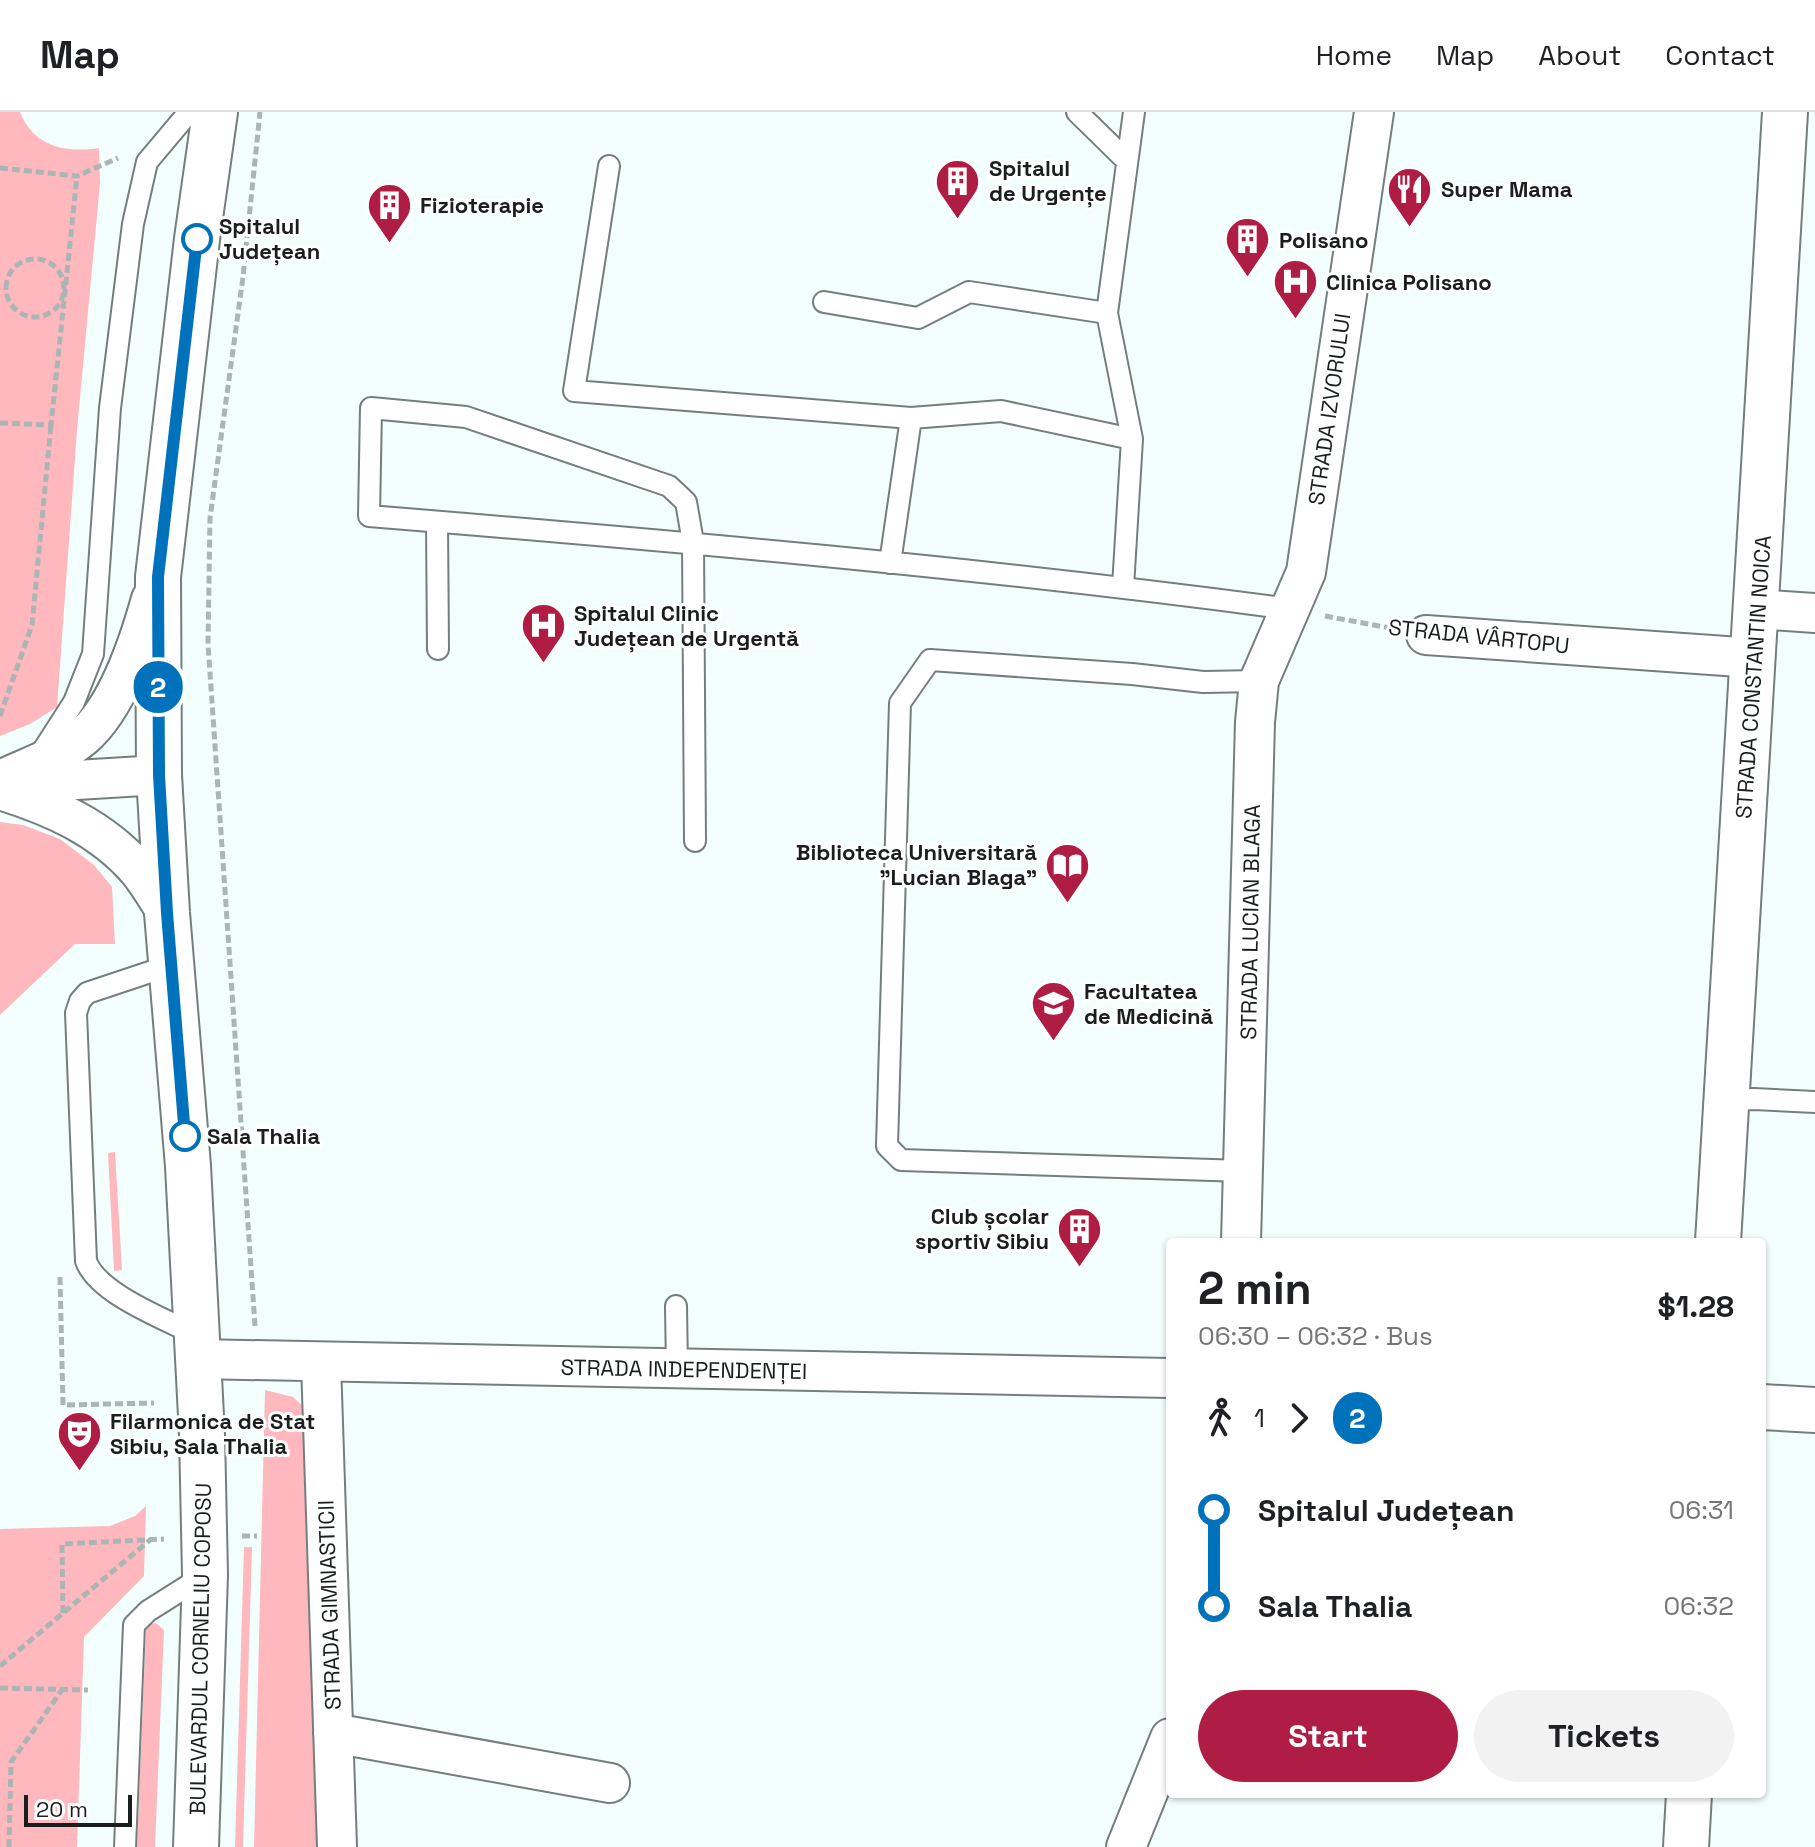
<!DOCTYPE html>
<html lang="en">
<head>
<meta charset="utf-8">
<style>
	:root { --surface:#fff; --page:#f2f2f2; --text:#202124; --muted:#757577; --line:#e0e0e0; --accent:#af1c44 }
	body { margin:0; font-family:"Space Grotesk",sans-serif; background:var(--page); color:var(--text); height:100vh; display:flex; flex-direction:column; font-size:30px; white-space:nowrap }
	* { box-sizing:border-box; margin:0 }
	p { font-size:26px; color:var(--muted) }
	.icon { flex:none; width:44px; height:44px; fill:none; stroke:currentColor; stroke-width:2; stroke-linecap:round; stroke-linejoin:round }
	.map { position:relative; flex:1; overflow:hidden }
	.side { position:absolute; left:1166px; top:1126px; width:600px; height:560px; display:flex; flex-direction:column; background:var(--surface); border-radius:8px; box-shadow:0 2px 6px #0004 }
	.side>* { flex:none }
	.badge { padding:0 16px; border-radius:26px; font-size:28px; line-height:52px }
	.scale { position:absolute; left:24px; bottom:20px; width:108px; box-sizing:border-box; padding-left:8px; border:4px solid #1a1f1e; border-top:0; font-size:22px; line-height:28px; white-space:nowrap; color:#1a1f1e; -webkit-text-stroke:6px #fff; paint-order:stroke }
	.map>.badge { position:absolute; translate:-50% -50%; box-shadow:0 0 0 4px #fff }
	.legs { display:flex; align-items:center; gap:12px; height:88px; padding:0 32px; font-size:26px }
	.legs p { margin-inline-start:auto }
	.headline { display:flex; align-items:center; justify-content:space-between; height:136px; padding:0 32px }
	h1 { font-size:44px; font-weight:800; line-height:60px }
	.cta { display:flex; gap:16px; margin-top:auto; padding:16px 32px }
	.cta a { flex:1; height:92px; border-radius:48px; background:var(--accent); color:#fff; font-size:32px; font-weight:800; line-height:92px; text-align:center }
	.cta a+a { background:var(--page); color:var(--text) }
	ul { padding:0 32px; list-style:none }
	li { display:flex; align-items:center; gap:28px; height:96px; font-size:30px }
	li i { display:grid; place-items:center; width:12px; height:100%; margin:0 10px; background:currentColor }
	li i::after { content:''; width:20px; height:20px; margin:-10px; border:6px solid; border-radius:50%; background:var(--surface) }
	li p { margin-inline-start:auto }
	li:first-child i { background:linear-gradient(#0000 50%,currentColor 0) }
	li:last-child i { background:linear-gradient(currentColor 50%,#0000 0) }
	header { display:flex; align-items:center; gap:48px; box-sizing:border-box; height:112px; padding:0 40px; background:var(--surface); border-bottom:2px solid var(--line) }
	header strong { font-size:38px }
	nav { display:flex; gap:44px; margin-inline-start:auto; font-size:28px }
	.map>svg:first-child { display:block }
</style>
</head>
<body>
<header>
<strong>Map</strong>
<nav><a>Home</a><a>Map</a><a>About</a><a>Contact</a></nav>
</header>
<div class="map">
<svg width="1815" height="1735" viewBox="0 0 1815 1735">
	<rect width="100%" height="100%" fill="#f3fffd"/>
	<!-- green -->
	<path fill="#feb8be" d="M0 0H20C34 35 65 41 99 36L100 71 77 318 57 595 30 612 0 624Z
		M0 710 23 713 60 727 94 753 112 775 115 832H75L0 903Z
		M115 1040 122 1158 114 1159 108 1041Z
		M265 1278 293 1285 313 1304 326 1735H254Z
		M146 1394 144 1464 84 1525 77 1735H0V1417L110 1414 135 1404Z
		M244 1435H252L243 1735H235Z
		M156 1511 164 1518 155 1735H137L146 1518 150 1512Z"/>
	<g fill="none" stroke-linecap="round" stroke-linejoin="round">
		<defs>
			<path id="service" d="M1077 0 1127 49
				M609 54 574 279 911 306 890 451
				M824 190 918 206 969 180 1107 201
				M911 306 1001 299 1132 327
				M437 410 438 537
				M1123 475 1132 327 1107 201 1134 0
				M40 643 74 590 93 542 110 296 133 112 147 50 189 0
				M695 729 693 430 686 390 669 374 466 305 371 296 369 404C676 429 984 456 1290 497
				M171 853 87 881 80 889 76 901 86 1149C98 1182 165 1207 196 1223
				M1726 988 1754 987 1815 990
				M1244 1059 901 1048 887 1034 900 591 930 548 1132 562 1203 570 1259 569
				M676 1194 677 1257
				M125 1735 134 1513 148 1499 205 1463"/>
			<path id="minor" d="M1757 497 1815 501
				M1426 523 1754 546
				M0 668C28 655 59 645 83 625 118 595 139 530 151 487
				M11 672 159 663
				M0 678C52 694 102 716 139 759 149 772 158 787 167 801
				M1241 1130 1255 610 1259 569 1306 460 1374 0
				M198 1247 1170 1266
				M321 1251 337 1735
				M333 1621 610 1671
				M1126 1735 1170 1626"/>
			<path id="tertiary" d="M1718 1130 1785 0"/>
			<path id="secondary" d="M1762 1295 1815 1298
				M1686 1735 1689 1682"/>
			<path id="primary" d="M196 1735 205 1463 202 1323 188 1054 167 801 159 663 158 465 197 127 215 0"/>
		</defs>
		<!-- service casing -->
		<use href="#service" stroke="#747f7d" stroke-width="24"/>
		<!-- minor casing -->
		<use href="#minor" stroke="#747f7d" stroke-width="42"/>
		<!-- tertiary casing -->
		<use href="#tertiary" stroke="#747f7d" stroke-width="48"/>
		<!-- secondary casing -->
		<use href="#secondary" stroke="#747f7d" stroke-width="48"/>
		<!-- primary casing -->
		<use href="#primary" stroke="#747f7d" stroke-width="48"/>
		<!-- path -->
		<path stroke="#abb5b3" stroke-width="5" stroke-dasharray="8 4" stroke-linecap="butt" d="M0 56 77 64 118 46
			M6 176a29 29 0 1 1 58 0a29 29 0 1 1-58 0Z
			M0 311 51 313 77 64
			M1325 504 1390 516
			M0 604 32 513 51 313
			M60 1165 63 1293 154 1291
			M255 1214 208 532 210 406 243 165 260 0
			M242 1424H257
			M63 1501 62 1432 164 1427
			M0 1554 150 1428
			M0 1576 88 1578
			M9 1735 11 1650 62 1578"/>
		<!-- service -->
		<use href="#service" stroke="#fff" stroke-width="20"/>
		<!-- minor -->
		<use href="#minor" stroke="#fff" stroke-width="38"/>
		<!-- tertiary -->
		<use href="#tertiary" stroke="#fff" stroke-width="44"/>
		<!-- secondary -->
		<use href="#secondary" stroke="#fff" stroke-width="44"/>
		<!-- primary -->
		<use href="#primary" stroke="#fff" stroke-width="44"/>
	</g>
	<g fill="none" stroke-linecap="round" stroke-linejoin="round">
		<defs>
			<path id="line-1" d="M185 1024 167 801 159 663 158 465 197 127"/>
		</defs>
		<!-- line-1 casing -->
		<use href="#line-1" stroke="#fff" stroke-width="18"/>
		<!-- line-1 -->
		<use href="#line-1" stroke="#0072bc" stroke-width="12"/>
	</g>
	<!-- icons -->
	<defs>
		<symbol id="building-pin" viewBox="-11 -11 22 30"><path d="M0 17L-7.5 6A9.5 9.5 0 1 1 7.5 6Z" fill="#af1c44" stroke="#fff"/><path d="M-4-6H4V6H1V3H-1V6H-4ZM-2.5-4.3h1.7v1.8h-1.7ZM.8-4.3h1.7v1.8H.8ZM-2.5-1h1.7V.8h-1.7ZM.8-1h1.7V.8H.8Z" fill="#fff"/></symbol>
		<symbol id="restaurant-pin" viewBox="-11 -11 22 30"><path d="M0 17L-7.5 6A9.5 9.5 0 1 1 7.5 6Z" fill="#af1c44" stroke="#fff"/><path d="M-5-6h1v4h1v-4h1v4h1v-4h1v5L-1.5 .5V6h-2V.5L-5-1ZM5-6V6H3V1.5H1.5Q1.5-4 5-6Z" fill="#fff"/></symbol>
		<symbol id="hospital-pin" viewBox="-11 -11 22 30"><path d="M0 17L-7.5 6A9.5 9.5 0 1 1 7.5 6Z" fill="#af1c44" stroke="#fff"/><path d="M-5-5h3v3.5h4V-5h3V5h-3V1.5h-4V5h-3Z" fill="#fff"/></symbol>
		<symbol id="library-pin" viewBox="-11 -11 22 30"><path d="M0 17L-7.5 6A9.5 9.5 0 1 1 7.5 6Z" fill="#af1c44" stroke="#fff"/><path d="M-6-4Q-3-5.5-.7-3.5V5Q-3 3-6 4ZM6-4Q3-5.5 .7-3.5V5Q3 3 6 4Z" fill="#fff"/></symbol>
		<symbol id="university-pin" viewBox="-11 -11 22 30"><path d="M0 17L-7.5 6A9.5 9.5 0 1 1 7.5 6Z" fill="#af1c44" stroke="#fff"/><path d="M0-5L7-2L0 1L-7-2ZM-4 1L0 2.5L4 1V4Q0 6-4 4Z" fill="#fff"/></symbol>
		<symbol id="theatre-pin" viewBox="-11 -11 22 30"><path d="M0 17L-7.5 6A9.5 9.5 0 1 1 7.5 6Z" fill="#af1c44" stroke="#fff"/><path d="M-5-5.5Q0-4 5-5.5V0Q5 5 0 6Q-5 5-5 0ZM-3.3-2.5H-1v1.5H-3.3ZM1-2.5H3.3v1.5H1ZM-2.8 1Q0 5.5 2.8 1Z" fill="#fff"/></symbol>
	</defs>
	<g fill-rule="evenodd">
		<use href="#building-pin" x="932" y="44" width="51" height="69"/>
		<use href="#restaurant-pin" x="1384" y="52" width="51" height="69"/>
		<use href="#building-pin" x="364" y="68" width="51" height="69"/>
		<use href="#building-pin" x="1222" y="102" width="51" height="69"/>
		<use href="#hospital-pin" x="1270" y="144" width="51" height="69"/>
		<use href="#hospital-pin" x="518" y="488" width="51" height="69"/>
		<use href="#library-pin" x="1042" y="728" width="51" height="69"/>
		<use href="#university-pin" x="1028" y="866" width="51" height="69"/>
		<use href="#building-pin" x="1054" y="1092" width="51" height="69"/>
		<use href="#theatre-pin" x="54" y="1296" width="51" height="69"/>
	</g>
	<!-- markers -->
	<g fill="#fff" stroke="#0072bc" stroke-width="4">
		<circle cx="197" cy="127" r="14"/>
		<circle cx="185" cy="1024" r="14"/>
	</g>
	<g text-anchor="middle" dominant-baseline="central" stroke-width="6" stroke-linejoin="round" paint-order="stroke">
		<!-- poi labels -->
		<g font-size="22" font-weight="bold" fill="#1a1f1e" stroke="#fff" text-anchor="start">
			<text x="989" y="56">Spitalul<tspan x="989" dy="25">de Urgențe</tspan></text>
			<text x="1441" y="77">Super Mama</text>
			<text x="420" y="93">Fizioterapie</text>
			<text x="1279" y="128">Polisano</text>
			<text x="1326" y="170">Clinica Polisano</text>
			<text x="574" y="501">Spitalul Clinic<tspan x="574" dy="25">Județean de Urgentă</tspan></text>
			<text x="1037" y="740" text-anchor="end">Biblioteca Universitară<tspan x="1037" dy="25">"Lucian Blaga"</tspan></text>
			<text x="1084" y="879">Facultatea<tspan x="1084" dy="25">de Medicină</tspan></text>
			<text x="1049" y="1104" text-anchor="end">Club școlar<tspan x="1049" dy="25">sportiv Sibiu</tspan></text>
			<text x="110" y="1309">Filarmonica de Stat<tspan x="110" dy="25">Sibiu, Sala Thalia</tspan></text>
		</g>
		<!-- stop labels -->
		<g font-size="22" font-weight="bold" fill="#1a1f1e" stroke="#fff" text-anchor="start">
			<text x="219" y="114">Spitalul<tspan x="219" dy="25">Județean</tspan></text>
			<text x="207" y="1024">Sala Thalia</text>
		</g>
		<!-- street labels -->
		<g font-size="22" fill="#1a1f1e" stroke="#fff">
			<text transform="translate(1329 297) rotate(-82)">STRADA IZVORULUI</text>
			<text transform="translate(1479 524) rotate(6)">STRADA VÂRTOPU</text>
			<text transform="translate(1753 565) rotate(-86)">STRADA CONSTANTIN NOICA</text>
			<text transform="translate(1250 810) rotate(-89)">STRADA LUCIAN BLAGA</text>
			<text transform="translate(684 1257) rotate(1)">STRADA INDEPENDENȚEI</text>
			<text transform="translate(329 1493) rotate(-92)">STRADA GIMNASTICII</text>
			<text transform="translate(200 1537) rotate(-89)">BULEVARDUL CORNELIU COPOSU</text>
		</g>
	</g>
</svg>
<div class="scale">20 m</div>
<b class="badge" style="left:158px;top:575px;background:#0072bc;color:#fff">2</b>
<section class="side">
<div class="headline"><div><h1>2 min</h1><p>06:30 – 06:32 · Bus</p></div><b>$1.28</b></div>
<div class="legs"><svg class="icon" aria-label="walk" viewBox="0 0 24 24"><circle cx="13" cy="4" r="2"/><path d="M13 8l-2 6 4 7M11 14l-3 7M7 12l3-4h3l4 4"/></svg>1<svg class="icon" aria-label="forward" viewBox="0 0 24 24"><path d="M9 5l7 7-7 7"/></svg><b class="badge" style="background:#0072bc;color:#fff">2</b></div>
<ul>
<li><i style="color:#0072bc"></i><b>Spitalul Județean</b><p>06:31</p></li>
<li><i style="color:#0072bc"></i><b>Sala Thalia</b><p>06:32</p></li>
</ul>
<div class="cta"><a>Start</a><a>Tickets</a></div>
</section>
</div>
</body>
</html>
